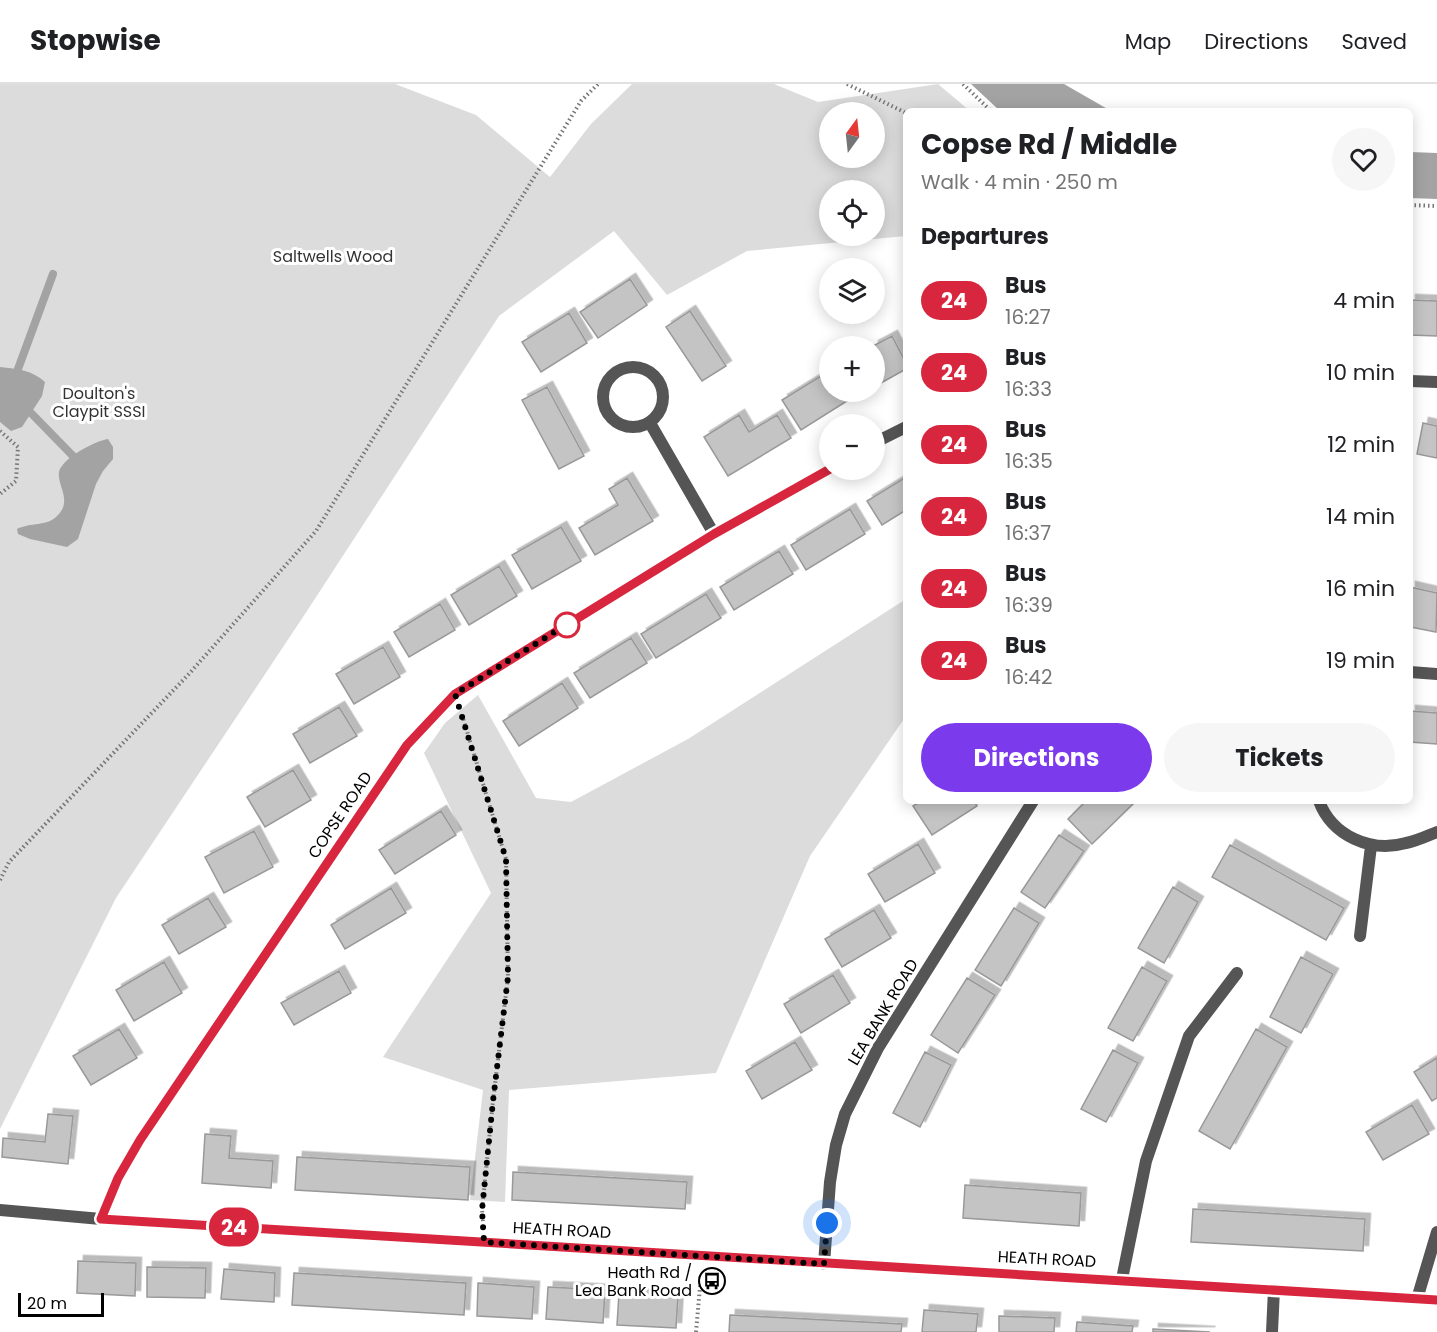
<!DOCTYPE html>
<html lang="en">
<head>
<meta charset="utf-8">
<style>
	:root { --surface:#fff; --page:#f6f6f6; --text:#202124; --muted:#757577; --line:#e0e0e0; --accent:#7c3aed }
	body { margin:0; font-family:Poppins,sans-serif; background:var(--page); color:var(--text); height:100vh; display:flex; flex-direction:column; font-size:22px; white-space:nowrap }
	* { box-sizing:border-box; margin:0 }
	p { font-size:20px; color:var(--muted) }
	.icon { flex:none; width:33px; height:33px; fill:none; stroke:currentColor; stroke-width:2; stroke-linecap:round; stroke-linejoin:round }
	.map { position:relative; flex:1; overflow:hidden }
	.sheet { position:absolute; left:903px; top:24px; width:510px; height:696px; display:flex; flex-direction:column; background:var(--surface); border-radius:9px; box-shadow:0 3px 15px #0003 }
	.sheet>* { flex:none }
	.badge { padding:0 12px; border-radius:20px; font-size:21px; line-height:39px }
	.needle { width:39px; rotate:15deg }
	.buttons { position:absolute; left:819px; top:18px; display:grid; gap:12px }
	.buttons a { display:grid; place-items:center; width:66px; height:66px; border-radius:50%; background:var(--surface); box-shadow:0 3px 15px #0003; font-size:30px }
	.scale { position:absolute; left:18px; bottom:15px; width:86px; box-sizing:border-box; padding-left:6px; border:3px solid #000; border-top:0; font-size:16px; line-height:21px; white-space:nowrap; color:#000; -webkit-text-stroke:4px #fff; paint-order:stroke }
	.you { position:absolute; width:30px; height:30px; margin:-15px; border:4px solid #fff; border-radius:50%; background:#1a73e8; box-shadow:0 0 0 9px #1a73e833 }
	.map>.badge { position:absolute; translate:-50% -50%; box-shadow:0 0 0 3px #fff }
	h2 { padding:0 18px; font-size:22px; line-height:54px }
	.round { display:grid; place-items:center; flex:none; width:63px; height:63px; border-radius:32px; background:var(--page) }
	.summary { display:flex; align-items:center; justify-content:space-between; height:102px; padding:0 18px }
	h1 { font-size:28px; font-weight:700; line-height:45px }
	.primary-button { display:flex; gap:12px; margin-top:auto; padding:12px 18px }
	.primary-button a { flex:1; height:69px; border-radius:36px; background:var(--accent); color:#fff; font-size:24px; font-weight:700; line-height:69px; text-align:center }
	.primary-button a+a { background:var(--page); color:var(--text) }
	ul { padding:0; list-style:none }
	li { display:flex; align-items:center; gap:18px; height:72px; padding:0 18px }
	li div { flex:1 }
	li b { display:block; font-size:22px }
	li em { font-style:normal }
	li .badge { min-width:66px; font-weight:700; text-align:center }
	header { display:flex; align-items:center; gap:36px; box-sizing:border-box; height:84px; padding:0 30px; background:var(--surface); border-bottom:2px solid var(--line) }
	header strong { font-size:28px }
	nav { display:flex; gap:33px; margin-inline-start:auto; font-size:21px }
	.map>svg:first-child { display:block }
</style>
</head>
<body>
<header>
<strong>Stopwise</strong>
<nav><a>Map</a><a>Directions</a><a>Saved</a></nav>
</header>
<div class="map">
<svg width="1437" height="1248" viewBox="0 0 1437 1248">
	<defs>
		<filter id="shadow"><feDropShadow dx="5.5" dy="-5.5" stdDeviation="0" flood-color="#0004"/></filter>
	</defs>
	<rect width="100%" height="100%" fill="#fff"/>
	<!-- green -->
	<path fill="#dcdcdc" fill-rule="evenodd" d="M0 0H395L476 31 550 93 591 40 632 0H774L818 18 938 0 970 27H906V152L747 167 667 211 614 147 499 232 307 527 116 814 0 1045ZM830 28H874V74H830ZM830 106H874V152H830Z
		M906 515V632L810 772 716 989 509 1006 505 1118 470 1116 483 1006 383 973 491 809 424 669 445 639 478 611 536 714 571 718 688 655Z"/>
	<!-- water -->
	<path fill="#a3a3a3" d="M971 0H1064L1111 27H1000Z
		M1410 68 1437 69V115L1410 114Z
		M0 283C18 285 32 286 45 298L42 312 22 343 11 347 0 338Z
		M108 355 113 363V375L103 387 96 400 78 455 67 463 30 455 18 450 17 445C31 438 46 443 57 432 73 417 57 402 59 388 62 374 95 357 108 355Z"/>
	<g fill="none" stroke-linecap="round" stroke-linejoin="round">
		<!-- stream -->
		<path stroke="#a3a3a3" stroke-width="8" d="M18 285 53 190
			M31 329 73 372"/>
	</g>
	<!-- building -->
	<path fill="#c4c4c4" stroke="#999" stroke-width="1.5" filter="url(#shadow)" d="M630 195 647 221 598 254 580 228Z
		M1410 216 1437 217V252L1410 251Z
		M690 227 726 282 702 297 666 243Z
		M569 229 587 259 541 288 522 258Z
		M892 252 906 279V285L874 303 873 262Z
		M829 287 830 308H841L847 317 801 346 782 316Z
		M547 303 584 372 559 385 522 316Z
		M739 331 749 348 777 331 791 354 728 392 704 353Z
		M1423 339 1437 342V374L1417 370Z
		M906 393V426L882 441 867 417Z
		M627 394 653 437 595 471 579 444 618 421 609 405Z
		M850 425 865 450 806 486 791 461Z
		M561 443 581 477 532 505 512 471Z
		M779 467 793 490 734 526 720 503Z
		M499 482 517 512 469 541 451 511Z
		M1410 503 1437 509 1436 548 1410 543Z
		M706 510 721 534 656 574 641 550Z
		M440 520 455 546 409 573 394 548Z
		M631 554 647 579 590 614 574 589Z
		M383 563 400 593 354 620 336 590Z
		M562 599 578 624 519 662 503 637Z
		M339 623 357 652 310 679 293 650Z
		M1410 627 1437 629V660L1410 658Z
		M293 686 311 716 265 743 247 713Z
		M921 717H974L977 722 932 751 913 722Z
		M1086 717H1136L1092 760 1068 735Z
		M441 727 456 751 395 790 379 766Z
		M254 747 273 783 224 809 205 773Z
		M1059 751 1084 767 1045 824 1021 808Z
		M918 760 935 789 885 818 868 790Z
		M1230 761 1344 824 1326 856 1212 793Z
		M1173 803 1198 818 1164 879 1138 864Z
		M391 804 406 829 345 865 331 841Z
		M208 814 226 843 179 870 162 841Z
		M1014 824 1039 839 1001 902 975 886Z
		M874 826 891 854 842 883 825 855Z
		M1301 873 1333 890 1301 949 1270 933Z
		M164 878 182 909 134 937 116 906Z
		M1142 883 1167 897 1133 957 1108 944Z
		M339 887 351 909 294 941 281 919Z
		M833 891 850 919 801 949 784 920Z
		M967 894 995 911 958 969 931 951Z
		M119 945 137 974 91 1001 73 972Z
		M1256 945 1287 963 1230 1065 1199 1047Z
		M795 958 812 986 762 1015 746 987Z
		M1113 966 1138 979 1106 1038 1081 1025Z
		M925 968 951 981 920 1043 893 1029Z
		M1437 974V1014L1432 1017 1414 988Z
		M1412 1021 1429 1050 1383 1076 1366 1048Z
		M48 1030 73 1032 68 1080 2 1073 3 1054 45 1058Z
		M205 1050 231 1052 229 1074 273 1077 271 1104 202 1099Z
		M297 1073 470 1083 468 1116 295 1106Z
		M513 1088 687 1098 685 1125 512 1116Z
		M965 1101 1081 1109 1079 1142 963 1134Z
		M1193 1125 1365 1135 1363 1167 1191 1158Z
		M78 1177 136 1179 135 1212 77 1209Z
		M147 1183 206 1184 205 1214 147 1213Z
		M224 1185 275 1189 274 1218 221 1215Z
		M294 1189 466 1199 464 1231 292 1221Z
		M478 1199 534 1203 532 1235 477 1232Z
		M548 1203 605 1206 603 1239 546 1235Z
		M619 1209 678 1212 676 1244 617 1241Z
		M924 1226 978 1230 976 1248H922Z
		M730 1231 902 1240 901 1248H729Z
		M999 1232 1055 1234 1054 1248H999Z
		M1077 1238 1133 1242 1132 1248H1076Z
		M1153 1245 1210 1248H1153Z"/>
	<g fill="none" stroke-linecap="round" stroke-linejoin="round">
		<!-- path -->
		<path stroke="#777" stroke-width="4" stroke-dasharray="1.5 3" stroke-linecap="butt" d="M847 0 906 29
			M963 0 991 27
			M1410 121 1437 122
			M0 347 18 363 16 397 0 410
			M462 631 506 775 508 893 493 1017 482 1126 483 1137
			M0 796 9 778 188 591 316 447 581 17 598 0
			M696 1248 701 1192"/>
		<!-- service -->
		<path stroke="#555" stroke-width="12" d="M1319 717C1332 752 1371 769 1406 759 1417 757 1427 752 1437 748
			M1360 852 1371 762"/>
		<!-- minor -->
		<path stroke="#555" stroke-width="12" d="M603 313a30 30 0 1 1 60 0a30 30 0 1 1-60 0Z
			M1410 297 1437 298
			M650 339 714 450
			M874 359 906 343
			M1410 588 1437 590
			M0 1126 101 1135 1437 1216
			M101 1135 118 1094 140 1056 407 661 455 610 714 450 830 385
			M824 1180 830 1098 836 1061 845 1030 878 964 1033 717
			M1122 1195 1146 1077 1189 952 1237 889
			M1417 1215 1437 1148
			M1272 1248 1274 1205"/>
	</g>
	<g fill="none" stroke-linecap="round" stroke-linejoin="round">
		<defs>
			<path id="line" d="M830 385 714 450 455 610 407 661 140 1056 118 1094 101 1135 1437 1216"/>
		</defs>
		<!-- line casing -->
		<use href="#line" stroke="#fff" stroke-width="14"/>
		<!-- line -->
		<use href="#line" stroke="#d7263d" stroke-width="9"/>
		<!-- walk -->
		<path stroke="#000" stroke-width="6" stroke-dasharray="0 10.8" d="M567 541 574 536 455 610 506 775 508 893 493 1017 482 1126 484 1158 824 1180 827 1139"/>
	</g>
	<!-- icons -->
	<defs>
		<symbol id="bus-ring" viewBox="-11 -11 22 22"><circle r="9.5" fill="#fff" stroke="#000" stroke-width="1.5"/><path d="M-5-6H5V4H4V6H2V4H-2V6H-4V4H-5ZM-3.5-4V0h7V-4ZM-3.5 1.2v1.5H-2V1.2ZM2 1.2v1.5H3.5V1.2Z" fill="#000"/></symbol>
	</defs>
	<g fill-rule="evenodd">
		<use href="#bus-ring" x="697" y="1182" width="30" height="30"/>
	</g>
	<!-- markers -->
	<circle fill="#fff" stroke="#d7263d" stroke-width="3" cx="567" cy="541" r="12"/>
	<g text-anchor="middle" dominant-baseline="central" stroke-width="6" stroke-linejoin="round" paint-order="stroke">
		<!-- park labels -->
		<g font-size="16" fill="#333" stroke="#fff">
			<text x="333" y="172">Saltwells Wood</text>
			<text x="99" y="309">Doulton's<tspan x="99" dy="18">Claypit SSSI</tspan></text>
		</g>
		<!-- street labels -->
		<g font-size="16" fill="#000" stroke="#fff">
			<text transform="translate(340 731) rotate(-56)">COPSE ROAD</text>
			<text transform="translate(883 928) rotate(-59)">LEA BANK ROAD</text>
			<text transform="translate(562 1146) rotate(3)">HEATH ROAD</text>
			<text transform="translate(1047 1175) rotate(3)">HEATH ROAD</text>
		</g>
		<!-- poi labels -->
		<g font-size="16" fill="#000" stroke="#fff" text-anchor="end">
			<text x="692" y="1188">Heath Rd /<tspan x="692" dy="18">Lea Bank Road</tspan></text>
		</g>
	</g>
</svg>
<div class="buttons">
<a><svg class="needle" viewBox="-14 -14 28 28"><path d="M0-13l5 13h-10z" fill="#e53935"/><path d="M0 13l5-13h-10z" fill="#757577"/></svg></a>
<a><svg class="icon" aria-label="locate" viewBox="0 0 24 24"><circle cx="12" cy="12" r="6"/><path d="M12 2v4M12 18v4M2 12h4M18 12h4"/></svg></a>
<a><svg class="icon" aria-label="layers" viewBox="0 0 24 24"><path d="M12 4l9 5-9 5-9-5zM3 14l9 5 9-5"/></svg></a>
<a>+</a>
<a>−</a>
</div>
<div class="scale">20 m</div>
<div class="you" style="left:827px;top:1139px"></div>
<b class="badge" style="left:234px;top:1143px;background:#d7263d;color:#fff">24</b>
<section class="sheet">
<div class="summary"><div><h1>Copse Rd / Middle</h1><p>Walk · 4 min · 250 m</p></div><a class="round"><svg class="icon" aria-label="heart" viewBox="0 0 24 24"><path d="M12 20l-8-8c-3-5 5-10 8-4 3-6 11-1 8 4z"/></svg></a></div>
<h2>Departures</h2>
<ul>
<li><span class="badge" style="background:#d7263d;color:#fff">24</span><div><b>Bus</b><p>16:27</p></div><em>4 min</em></li>
<li><span class="badge" style="background:#d7263d;color:#fff">24</span><div><b>Bus</b><p>16:33</p></div><em>10 min</em></li>
<li><span class="badge" style="background:#d7263d;color:#fff">24</span><div><b>Bus</b><p>16:35</p></div><em>12 min</em></li>
<li><span class="badge" style="background:#d7263d;color:#fff">24</span><div><b>Bus</b><p>16:37</p></div><em>14 min</em></li>
<li><span class="badge" style="background:#d7263d;color:#fff">24</span><div><b>Bus</b><p>16:39</p></div><em>16 min</em></li>
<li><span class="badge" style="background:#d7263d;color:#fff">24</span><div><b>Bus</b><p>16:42</p></div><em>19 min</em></li>
</ul>
<div class="primary-button"><a>Directions</a><a>Tickets</a></div>
</section>
</div>
</body>
</html>
